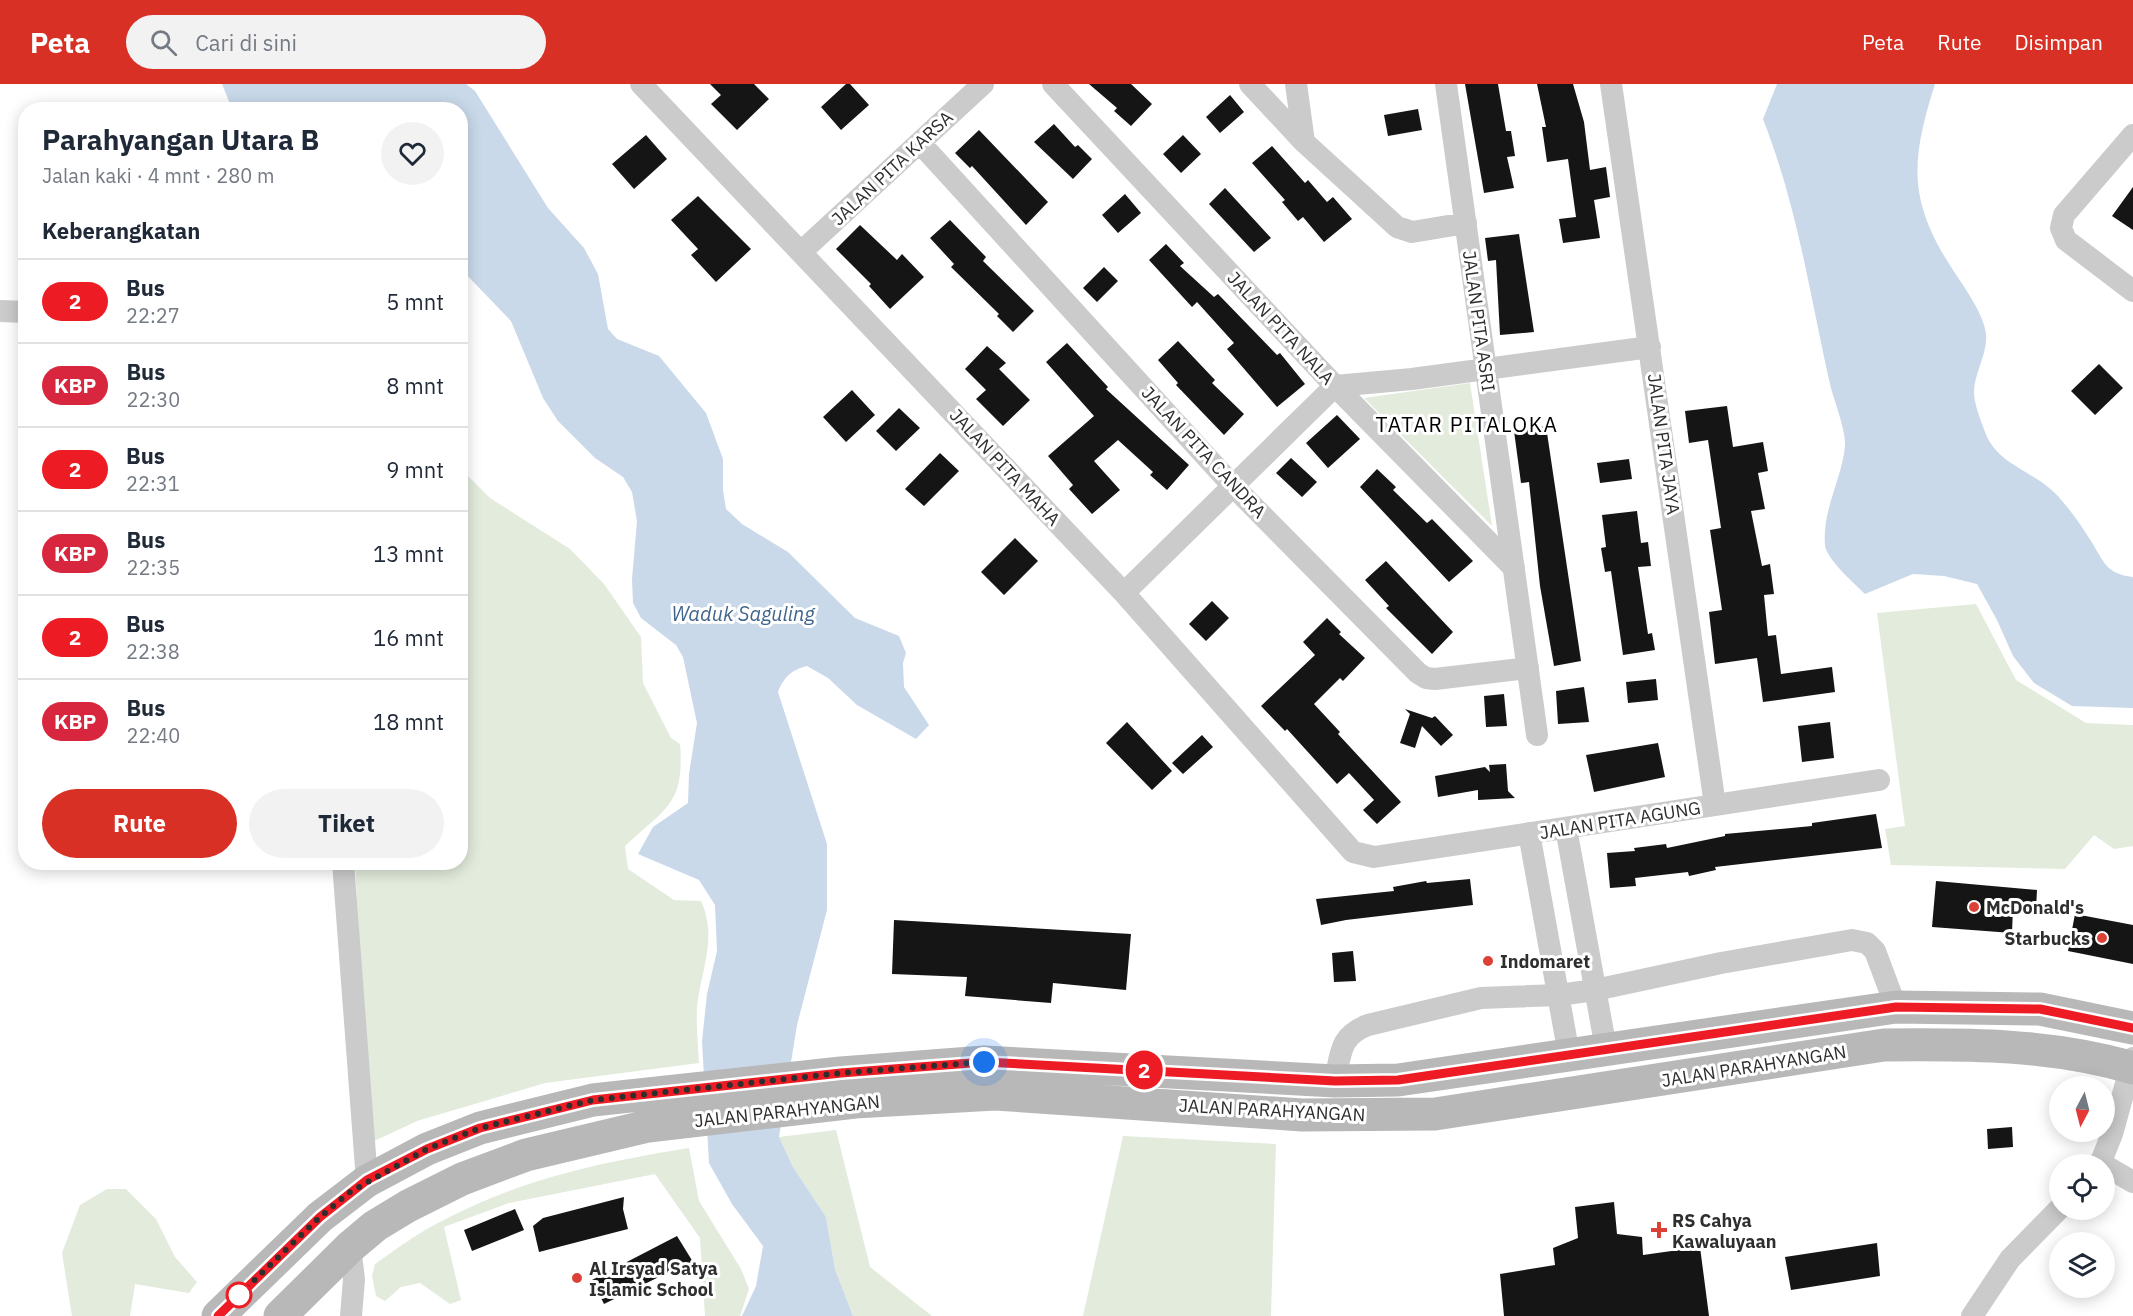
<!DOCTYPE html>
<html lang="id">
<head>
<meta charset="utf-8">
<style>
	:root { --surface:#fff; --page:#f2f2f3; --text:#1f2937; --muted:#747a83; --line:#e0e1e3; --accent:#d93025 }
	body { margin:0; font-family:"IBM Plex Sans",sans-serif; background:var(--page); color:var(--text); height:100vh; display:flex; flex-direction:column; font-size:22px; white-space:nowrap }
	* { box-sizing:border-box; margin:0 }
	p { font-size:20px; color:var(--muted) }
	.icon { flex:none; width:33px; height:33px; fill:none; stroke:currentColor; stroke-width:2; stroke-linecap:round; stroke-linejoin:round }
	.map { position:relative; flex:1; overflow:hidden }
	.drawer { position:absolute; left:18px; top:18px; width:450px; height:768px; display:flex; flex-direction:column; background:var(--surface); border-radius:24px; box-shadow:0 3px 15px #0003 }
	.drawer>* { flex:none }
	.badge { padding:0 12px; border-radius:20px; font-size:21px; line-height:39px }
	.needle { width:39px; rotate:187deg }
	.buttons { position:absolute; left:2049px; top:992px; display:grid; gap:12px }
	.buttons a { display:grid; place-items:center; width:66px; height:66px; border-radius:50%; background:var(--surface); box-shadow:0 3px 15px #0003; font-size:30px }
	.you { position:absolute; width:30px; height:30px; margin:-15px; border:4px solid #fff; border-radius:50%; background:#1a73e8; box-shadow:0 0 0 9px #1a73e833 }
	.map>.badge { position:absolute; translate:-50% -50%; box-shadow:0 0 0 3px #fff }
	h2 { padding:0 24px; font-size:22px; line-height:54px }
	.round { display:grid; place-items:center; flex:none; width:63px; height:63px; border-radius:32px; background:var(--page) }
	.overview { display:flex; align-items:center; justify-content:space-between; height:102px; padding:0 24px }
	h1 { font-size:28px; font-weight:700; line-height:45px }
	.primary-button { display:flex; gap:12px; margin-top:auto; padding:12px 24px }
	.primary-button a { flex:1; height:69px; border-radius:36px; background:var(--accent); color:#fff; font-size:24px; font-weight:700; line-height:69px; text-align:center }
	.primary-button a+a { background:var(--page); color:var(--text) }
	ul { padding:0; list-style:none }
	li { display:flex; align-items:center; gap:18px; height:84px; padding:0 24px; border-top:2px solid var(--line) }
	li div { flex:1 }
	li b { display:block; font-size:22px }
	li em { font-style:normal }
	li .badge { min-width:66px; font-weight:700; text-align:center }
	header { display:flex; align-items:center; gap:36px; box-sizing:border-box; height:84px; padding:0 30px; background:var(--accent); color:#fff }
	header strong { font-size:28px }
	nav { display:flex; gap:33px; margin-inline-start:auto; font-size:21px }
	.search { width:420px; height:54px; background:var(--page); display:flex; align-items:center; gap:15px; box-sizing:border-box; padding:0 21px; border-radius:33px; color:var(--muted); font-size:22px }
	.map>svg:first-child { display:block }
</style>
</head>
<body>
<header>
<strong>Peta</strong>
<div class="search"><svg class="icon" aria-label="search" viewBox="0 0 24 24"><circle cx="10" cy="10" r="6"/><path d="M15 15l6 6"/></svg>Cari di sini</div>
<nav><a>Peta</a><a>Rute</a><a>Disimpan</a></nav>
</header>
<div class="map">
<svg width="2133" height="1232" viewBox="0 0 2133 1232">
	<rect width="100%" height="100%" fill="#fff"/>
	<!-- green -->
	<path fill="#e2ebdc" d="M1470 299 1492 442 1364 314Z
		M461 385 490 414 570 465 604 500 641 553 643 599 671 654 680 660C685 721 665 724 625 762L628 785 674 816 701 817C718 854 701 885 697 923 696 941 698 961 699 979L545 999 417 1037 370 1059 355 779 460 778 463 519H460Z
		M1976 520 2016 596 2086 639 2133 641V762L2114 765 2094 751 2065 785 1891 781 1885 745 1905 742 1877 529Z
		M836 1046 870 1183 932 1232H853L835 1185 826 1133 793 1083 779 1053Z
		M1123 1052 1276 1060 1271 1232H1083Z
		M689 1064 699 1117 741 1185 749 1205 740 1232H705L700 1154 655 1090 509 1119 444 1143 461 1216 450 1220 420 1199 401 1203 385 1217 376 1212 372 1192 375 1180C395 1166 415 1151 436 1140 520 1095 597 1079 689 1064Z
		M107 1105H126L156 1135 175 1173 197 1198 189 1209 135 1200 130 1232H72L62 1169 80 1121Z"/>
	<!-- water -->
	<path fill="#c9d9ea" d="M222 0H466L475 7 548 124 584 164 598 190 608 245 617 255 659 272 706 329 723 375V406L726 425 742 440 788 468 855 534 899 552 906 569 903 579 904 603 929 641 916 655 857 621 828 594 807 582C791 586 784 593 778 608L827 760V826L797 941 779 1053 793 1083 826 1133 835 1185 853 1232H742L756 1202 763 1162 732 1120 709 1079 702 957 707 910 717 867 715 821 699 796 638 770 653 743 688 719 689 690 697 639 683 573 676 561 641 534 633 519 632 495 637 437 632 408 623 393 595 374 558 337 543 314 511 237 461 185 460 26 232 25Z
		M1777 0H1935C1911 76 1907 116 1953 186 1964 203 1984 230 1986 250 1988 269 1974 290 1974 308 1974 320 1981 337 1985 348 1997 381 2034 387 2056 410 2069 424 2081 441 2091 457 2104 478 2106 490 2133 493V624L2072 622 2034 599 2013 572 1997 536 1977 500 1944 492 1913 490 1865 510C1855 500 1826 475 1825 461 1822 426 1842 395 1845 362 1846 346 1834 317 1830 300 1809 207 1798 125 1763 35Z"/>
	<!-- building -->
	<path fill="#151515" d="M710 0H754L769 15 737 46 711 20 721 11Z
		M846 0H850L869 21 841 46 821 23Z
		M1089 0H1131L1152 20 1131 42 1114 27 1117 24Z
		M1465 0H1498L1506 47H1511L1515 72 1507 73 1514 104 1484 109Z
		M1537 0H1573L1584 38 1590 86 1606 83 1610 113 1594 116 1600 154 1563 159 1559 135 1576 133 1568 75 1547 78 1542 43H1546Z
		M1230 11 1244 28 1220 49 1206 33Z
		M1418 25 1422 46 1388 52 1384 31Z
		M1054 40 1075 63 1078 61 1092 75 1073 95 1034 58Z
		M979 46 1048 118 1026 141 972 82 970 84 955 69Z
		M646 51 667 75 634 105 612 80Z
		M1183 51 1201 70 1181 89 1163 70Z
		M1272 62 1305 99 1308 96 1327 118 1333 113 1352 135 1324 158 1303 133 1298 137 1282 118 1285 116 1252 79Z
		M2133 103V146L2112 132Z
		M1225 104 1271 154 1254 168 1209 120Z
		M1125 110 1141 129 1118 149 1102 131Z
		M698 112 751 165 716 198 691 171 698 165 671 136Z
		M950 136 986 173 983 177 1034 227 1013 248 997 232 999 230 951 183 954 180 930 154Z
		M860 141 897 176 902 170 924 193 890 225 869 202 871 200 836 165Z
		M1519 150 1534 248 1500 251 1496 176 1488 177 1485 154Z
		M1166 160 1184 179 1180 182 1214 213 1218 210 1277 271 1280 269 1305 300 1277 323 1227 265 1234 259 1197 218 1192 223 1149 176Z
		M1104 183 1118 197 1097 218 1083 204Z
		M1178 257 1215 296 1212 299 1244 330 1224 351 1176 301 1178 299 1158 276Z
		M1067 259 1108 303 1106 305 1189 381 1167 406 1150 391 1153 388 1118 356 1094 377 1120 406 1092 430 1069 405 1073 401 1048 372 1094 332 1046 278Z
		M987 262 1006 279 999 285 1030 316 1003 342 976 315 986 306 965 285Z
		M2099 280 2123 304 2095 331 2071 307Z
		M852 306 875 331 846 358 823 333Z
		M1727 322 1733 363 1763 358 1768 387 1758 389 1765 425 1751 427 1762 482 1770 480 1774 510 1764 511 1768 552 1776 551 1781 590 1832 583 1835 608 1763 618 1757 574 1715 580 1709 528 1722 526 1710 446 1721 444 1708 356 1689 359 1685 327Z
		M899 324 920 344 896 367 876 347Z
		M1337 331 1360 355 1328 384 1306 359Z
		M1546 342 1581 577 1554 582 1540 502 1529 398 1521 399 1514 347Z
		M940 369 959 387 924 422 905 405Z
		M1291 374 1317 398 1302 413 1276 389Z
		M1629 375 1632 395 1600 399 1597 379Z
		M1377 385 1396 403 1393 406 1427 439 1432 435 1473 477 1449 498 1360 403Z
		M1637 427 1641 459 1648 458 1651 482 1638 483 1648 550 1652 549 1655 566 1623 571 1611 487 1605 488 1601 464 1606 463 1602 431Z
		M1015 454 1038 477 1004 511 981 488Z
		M1386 477 1453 548 1432 570 1386 524 1389 522 1365 496Z
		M1212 517 1229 534 1206 557 1189 540Z
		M1327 534 1341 548 1339 550 1365 574 1343 597 1340 594 1314 620 1340 648 1338 650 1401 718 1377 740 1363 726 1374 716 1349 689 1337 700 1287 645 1285 647 1261 622 1315 571 1303 558Z
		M1656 595 1658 616 1628 619 1626 598Z
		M1584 603 1589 638 1558 640 1556 607Z
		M1504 610 1507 642 1486 643 1484 612Z
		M1405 625 1432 634 1435 632 1453 651 1441 662 1422 642 1415 664 1400 659 1410 630Z
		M1127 638 1172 687 1152 706 1106 659Z
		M1830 638 1834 674 1802 678 1798 642Z
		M1202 651 1213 663 1183 690 1172 679Z
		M1658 659 1665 693 1594 708 1586 671Z
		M1506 680 1508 707 1515 714 1478 716V706L1438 713 1435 692 1485 683 1490 688 1489 681Z
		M1876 730 1882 764 1715 783 1716 786 1689 792 1688 788 1635 794 1636 802 1610 804 1607 769 1635 767 1634 764 1666 760 1667 764 1725 752V750L1812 742V739Z
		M1470 795 1473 821 1346 836 1321 841 1316 815 1394 807 1393 803 1426 797 1427 799Z
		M1936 797 2037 806 2036 825 2013 823 2012 849 1932 843Z
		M2075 830 2133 841V880L2068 867Z
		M894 836 1131 850 1126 906 1053 899 1051 919 965 912 967 893 892 890Z
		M1353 867 1356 897 1334 898 1332 869Z
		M2012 1043 2013 1063 1988 1065 1987 1045Z
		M624 1113 623 1125 628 1145 539 1168 533 1142 543 1134Z
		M1614 1118 1617 1150 1642 1153 1643 1171 1700 1163 1709 1232H1504L1500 1190 1555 1181 1553 1164 1578 1154 1575 1123Z
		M515 1125 524 1146 472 1167 464 1146Z
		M677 1152 693 1178 670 1191 669 1188 604 1220 592 1196Z
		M1877 1159 1880 1192 1791 1206 1785 1173Z"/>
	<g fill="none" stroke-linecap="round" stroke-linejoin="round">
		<!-- street -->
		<path stroke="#cbcbcb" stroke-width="22" d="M641 0 1124 509 1353 768 1374 773 1879 696
			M1053 0 1335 302 1514 484
			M1250 0 1304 58 1397 143 1412 148 1466 139
			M1296 0 1304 58
			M1446 0 1537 651
			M1611 0 1715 721
			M2133 51 2064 131 2061 144 2066 156 2133 207
			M920 59 1233 402 1418 589 1426 594 1435 595 1528 584
			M801 168 983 0
			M0 227 26 228
			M1124 509 1335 302 1412 295 1650 263
			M1566 744 1606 965
			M1529 749 1569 971
			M343 778 367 1097
			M1335 997C1341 970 1339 952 1368 941L1481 914 1559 911 1595 906 1721 879 1852 856 1867 859 1875 867 1896 923
			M2100 1080 2112 1050 2133 974
			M2104 1081 2133 1098
			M350 1163 354 1195 351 1232
			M1972 1232 2010 1175 2060 1124"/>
		<!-- secondary -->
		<path stroke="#b8b8b8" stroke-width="33" d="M218 1232 320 1133 367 1097 427 1065 480 1044 593 1016 841 989 984 978 1335 997 1398 996 1896 923 2040 925 2133 944
			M280 1232 350 1163 375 1142 408 1122 462 1095 526 1071 648 1042 855 1018 995 1010 1302 1031 1435 1030 1884 961C1968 960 2052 960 2133 984"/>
	</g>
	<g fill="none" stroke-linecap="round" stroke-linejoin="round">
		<defs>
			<path id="line" d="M218 1232 320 1133 367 1096 427 1065 480 1044 593 1016 841 989 984 978 1335 997 1398 996 1896 923 2040 925 2133 944"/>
		</defs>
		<!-- line casing -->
		<use href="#line" stroke="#fff" stroke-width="14"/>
		<!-- line -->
		<use href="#line" stroke="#ed1c24" stroke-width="9"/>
		<!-- walk -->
		<path stroke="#2e2e2e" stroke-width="6" stroke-dasharray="0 10.8" d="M239 1211 320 1133 350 1108 427 1065 480 1044 593 1016 841 989 984 978"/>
	</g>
	<!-- markers -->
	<g fill="#dc4138" stroke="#fff" stroke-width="2">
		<circle cx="1974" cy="823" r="6"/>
		<circle cx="2102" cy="854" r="6"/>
		<circle cx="1488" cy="877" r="6"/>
		<path d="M1656 1137h6v6h6v6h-6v6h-6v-6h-6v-6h6z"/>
		<circle cx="577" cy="1194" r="6"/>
	</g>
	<circle fill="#fff" stroke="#ed1c24" stroke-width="3" cx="239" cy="1211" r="12"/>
	<g text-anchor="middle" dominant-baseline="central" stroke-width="6" stroke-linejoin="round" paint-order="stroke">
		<!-- street labels -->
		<g font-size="18" fill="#2e2e2e" stroke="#fff">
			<text transform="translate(892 84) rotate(-43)">JALAN PITA KARSA</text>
			<text transform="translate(1479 237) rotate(82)">JALAN PITA ASRI</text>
			<text transform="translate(1281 244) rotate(47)">JALAN PITA NALA</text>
			<text transform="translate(1664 360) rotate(82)">JALAN PITA JAYA</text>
			<text transform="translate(1204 368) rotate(47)">JALAN PITA CANDRA</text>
			<text transform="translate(1005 383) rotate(47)">JALAN PITA MAHA</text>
			<text transform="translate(1620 736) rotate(-9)">JALAN PITA AGUNG</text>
			<text transform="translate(1754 982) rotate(-9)">JALAN PARAHYANGAN</text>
			<text transform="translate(1272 1026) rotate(3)">JALAN PARAHYANGAN</text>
			<text transform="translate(787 1027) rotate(-6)">JALAN PARAHYANGAN</text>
		</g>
		<!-- poi labels -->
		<g font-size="18" font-weight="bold" fill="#2e2e2e" stroke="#fff" text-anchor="start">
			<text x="1986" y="823">McDonald's</text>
			<text x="2090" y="854" text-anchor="end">Starbucks</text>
			<text x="1500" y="877">Indomaret</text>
			<text x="1672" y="1136">RS Cahya<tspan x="1672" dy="21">Kawaluyaan</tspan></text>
			<text x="589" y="1184">Al Irsyad Satya<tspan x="589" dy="21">Islamic School</tspan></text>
		</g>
		<!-- water labels -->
		<g font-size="20" font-style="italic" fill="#40658c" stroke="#fff">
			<text x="743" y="529">Waduk Saguling</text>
		</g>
		<!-- quarter labels -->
		<g font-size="21" letter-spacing="1.5" fill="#000" stroke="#fff">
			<text x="1467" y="340">TATAR PITALOKA</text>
		</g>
	</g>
</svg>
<div class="buttons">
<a><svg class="needle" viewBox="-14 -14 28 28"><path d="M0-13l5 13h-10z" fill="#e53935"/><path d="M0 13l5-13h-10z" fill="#747a83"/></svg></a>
<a><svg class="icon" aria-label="locate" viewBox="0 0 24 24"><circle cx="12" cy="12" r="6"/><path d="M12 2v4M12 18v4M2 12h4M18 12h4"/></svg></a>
<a><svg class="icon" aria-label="layers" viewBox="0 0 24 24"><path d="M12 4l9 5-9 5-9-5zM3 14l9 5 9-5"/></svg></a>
</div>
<div class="you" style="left:984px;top:978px"></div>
<b class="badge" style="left:1144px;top:986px;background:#ed1c24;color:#fff">2</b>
<section class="drawer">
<div class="overview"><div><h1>Parahyangan Utara B</h1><p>Jalan kaki · 4 mnt · 280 m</p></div><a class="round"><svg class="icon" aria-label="heart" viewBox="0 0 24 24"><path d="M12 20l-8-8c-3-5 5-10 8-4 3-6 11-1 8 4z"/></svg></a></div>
<h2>Keberangkatan</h2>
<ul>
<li><span class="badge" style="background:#ed1c24;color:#fff">2</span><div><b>Bus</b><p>22:27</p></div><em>5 mnt</em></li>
<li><span class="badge" style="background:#d7263d;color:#fff">KBP</span><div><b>Bus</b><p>22:30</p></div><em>8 mnt</em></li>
<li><span class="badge" style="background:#ed1c24;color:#fff">2</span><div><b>Bus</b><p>22:31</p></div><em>9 mnt</em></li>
<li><span class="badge" style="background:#d7263d;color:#fff">KBP</span><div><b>Bus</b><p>22:35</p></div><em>13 mnt</em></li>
<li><span class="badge" style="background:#ed1c24;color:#fff">2</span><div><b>Bus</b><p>22:38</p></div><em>16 mnt</em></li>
<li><span class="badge" style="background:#d7263d;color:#fff">KBP</span><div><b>Bus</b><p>22:40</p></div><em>18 mnt</em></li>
</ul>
<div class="primary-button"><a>Rute</a><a>Tiket</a></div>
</section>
</div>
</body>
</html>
